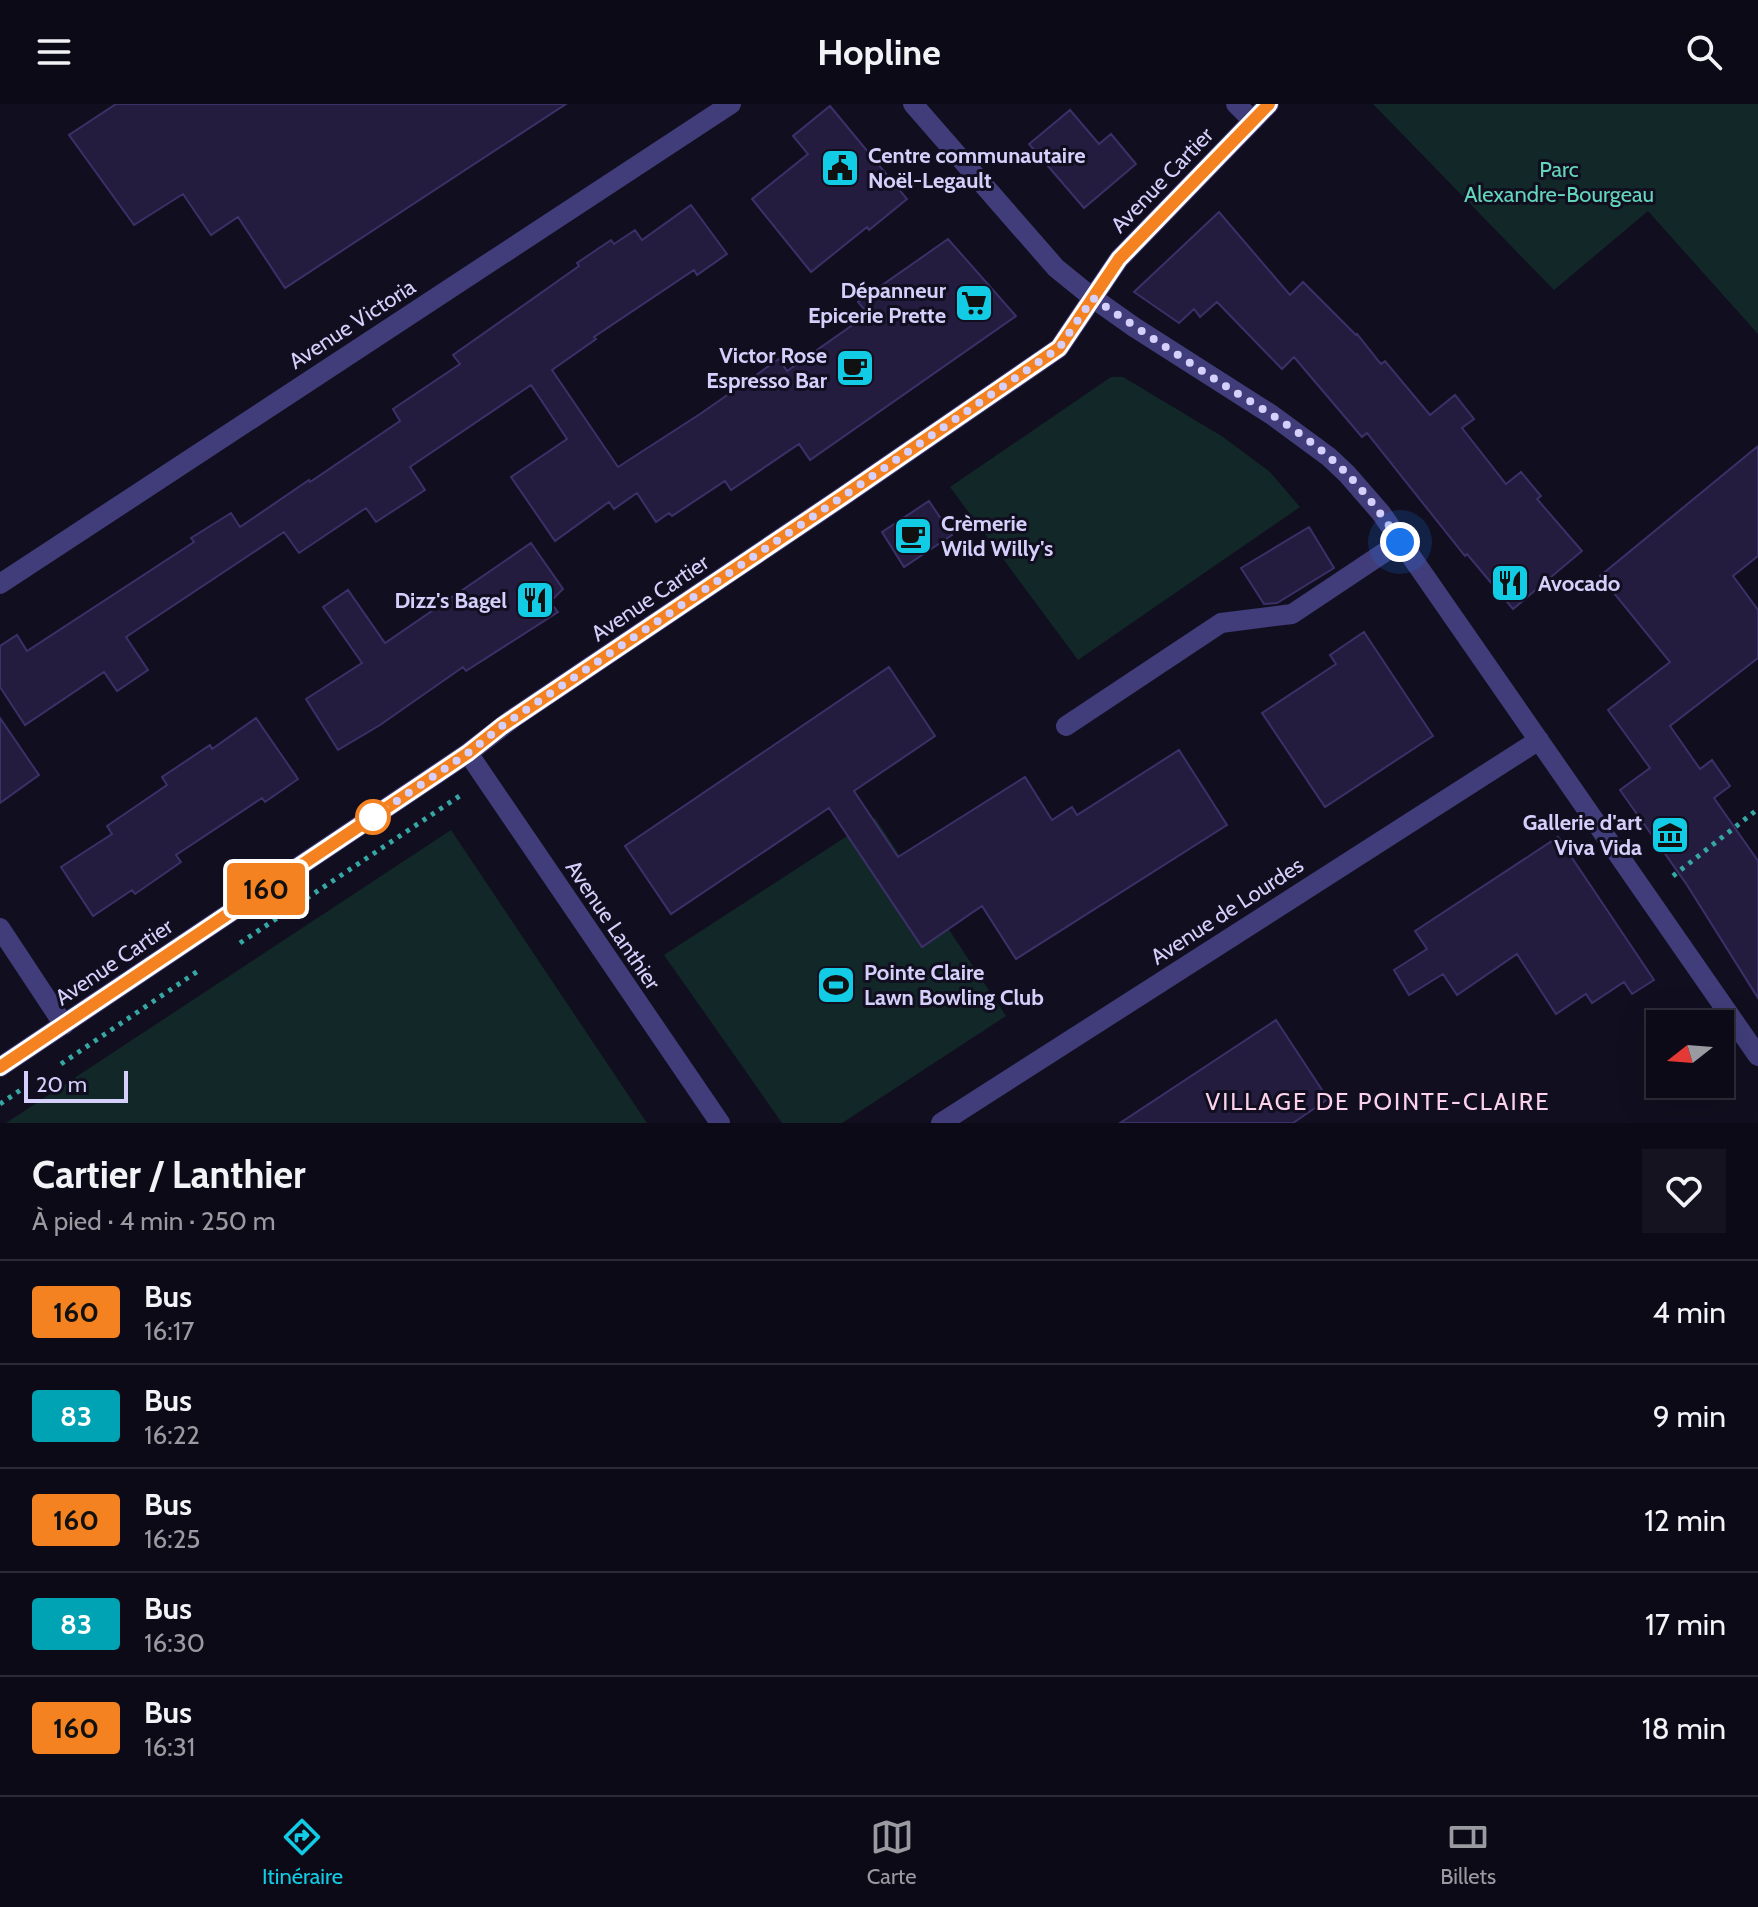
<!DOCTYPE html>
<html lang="fr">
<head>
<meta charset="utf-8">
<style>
	:root { --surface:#0d0a17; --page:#161320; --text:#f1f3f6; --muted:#9a9aa1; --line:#2d2b36; --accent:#12cbe4 }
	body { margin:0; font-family:Cabin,sans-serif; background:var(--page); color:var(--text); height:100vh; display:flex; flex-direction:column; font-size:30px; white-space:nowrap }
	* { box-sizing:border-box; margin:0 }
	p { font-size:26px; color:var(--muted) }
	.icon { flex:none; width:44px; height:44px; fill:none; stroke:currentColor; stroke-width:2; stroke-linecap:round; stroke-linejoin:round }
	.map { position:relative; height:1019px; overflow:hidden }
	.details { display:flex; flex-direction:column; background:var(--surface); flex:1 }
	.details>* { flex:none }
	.badge { padding:0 16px; border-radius:6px; font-size:28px; line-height:52px }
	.needle { width:52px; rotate:253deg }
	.fabs { position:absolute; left:1646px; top:906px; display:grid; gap:16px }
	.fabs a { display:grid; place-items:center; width:88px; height:88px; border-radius:0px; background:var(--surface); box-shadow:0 8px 32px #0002,0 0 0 2px var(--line); font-size:40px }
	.scale { position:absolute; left:24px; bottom:20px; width:104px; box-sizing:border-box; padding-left:8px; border:4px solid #d5cffb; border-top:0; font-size:22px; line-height:28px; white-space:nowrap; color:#d5cffb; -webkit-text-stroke:6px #110e1f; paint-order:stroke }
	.you { position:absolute; width:40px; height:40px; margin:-20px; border:6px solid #fff; border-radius:50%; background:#1a73e8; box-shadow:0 0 0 12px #1a73e833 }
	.map>.badge { position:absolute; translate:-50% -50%; box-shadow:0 0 0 4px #fff }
	.round { display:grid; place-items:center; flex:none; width:84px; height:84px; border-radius:0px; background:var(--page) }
	.overview { display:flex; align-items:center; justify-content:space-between; height:136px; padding:0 32px }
	h1 { font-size:38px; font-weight:800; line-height:60px }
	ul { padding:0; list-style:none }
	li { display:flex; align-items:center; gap:24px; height:104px; padding:0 32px; border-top:2px solid var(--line) }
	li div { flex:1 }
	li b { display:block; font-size:30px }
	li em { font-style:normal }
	li .badge { min-width:88px; font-weight:700; text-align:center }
	header { display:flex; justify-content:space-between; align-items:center; height:104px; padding:0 32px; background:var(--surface); font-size:36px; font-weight:800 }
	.dock { display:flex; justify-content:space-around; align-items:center; height:112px; border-top:2px solid var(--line); background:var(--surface); font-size:22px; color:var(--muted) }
	.dock a { display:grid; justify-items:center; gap:4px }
	.dock .active { color:var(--accent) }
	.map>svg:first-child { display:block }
</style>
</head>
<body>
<header><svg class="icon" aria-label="menu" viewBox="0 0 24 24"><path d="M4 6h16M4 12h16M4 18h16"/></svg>Hopline<svg class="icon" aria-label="search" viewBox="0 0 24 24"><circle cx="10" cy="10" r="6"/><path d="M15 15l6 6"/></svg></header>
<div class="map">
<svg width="1758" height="1019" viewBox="0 0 1758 1019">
	<rect width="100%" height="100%" fill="#110e1f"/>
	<!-- green -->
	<path fill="#122828" d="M1373 0H1758V230L1648 107 1554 186Z
		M1111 273H1123L1223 333 1270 368 1300 403 1078 556 950 383Z
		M875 714 1006 912 842 1019H782L664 851Z
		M451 726 647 1019H6Z"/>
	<!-- building -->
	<path fill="#231c3e" stroke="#3c3068" stroke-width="2" d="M116 0H566L285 184 238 113 211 131 183 90 134 121 69 31Z
		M830 2 907 95 869 126 867 123 811 168 752 95 808 50 793 32Z
		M1070 6 1099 40 1111 30 1136 60 1084 104 1029 40Z
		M691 101 727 150 697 171 694 166 594 233 596 235 552 266 618 363 700 310 779 255 787 267 868 210 858 198 948 135 1016 212 810 356 799 340 731 386 725 377 672 412 669 409 656 418 637 389 614 405 609 398 555 437 511 373 567 335 531 281 410 363 425 386 376 418 366 404 299 449 284 428 126 533 148 566 117 587 104 568 25 621 0 583V542L17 531 27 547 194 438 191 434 231 409 240 423 309 376 310 378 400 317 393 305 460 260 453 251 579 162 577 159 611 136 614 140 635 126 642 136Z
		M1219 108 1290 191 1303 178 1356 231 1357 230 1381 260 1385 257 1430 311 1455 291 1474 315 1462 324 1506 380 1521 368 1541 392 1537 395 1582 447 1513 505 1467 450 1465 452 1367 329 1362 333 1294 253 1282 265 1217 198 1200 213 1194 205 1179 219 1134 188Z
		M1758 342V452L1733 472 1758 506V554L1670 622 1700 665 1712 656 1730 682 1714 694 1758 757V894L1687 781 1620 686 1650 664 1608 606 1670 558 1600 472Z
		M929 397 952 431 904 463 882 428Z
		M1309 423 1334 464 1277 499 1264 500 1241 464Z
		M531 439 563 485 550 498 558 508 466 567 463 563 380 621 338 646 306 595 362 559 323 503 348 486 385 539Z
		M1364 528 1433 632 1325 703 1262 609 1336 560 1330 551Z
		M889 563 935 632 854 687 898 753 1025 673 1052 716 1072 703 1077 711 1179 646 1227 721 1016 855 982 802 922 843 829 704 671 810 625 742Z
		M0 614 39 671 0 699Z
		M256 614 298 675 265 698 262 694 176 751 181 758 135 790 132 786 93 812 61 763 112 730 107 722 167 681 162 673 210 641 212 645Z
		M1558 733 1654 876 1632 890 1624 878 1592 899 1586 890 1556 910 1517 850 1457 891 1443 870 1409 891 1394 866 1427 845 1415 827Z
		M1276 916 1328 995 1293 1019H1120Z"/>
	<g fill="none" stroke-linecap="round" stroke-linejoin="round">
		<!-- path -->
		<path stroke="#37a7a3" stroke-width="5" stroke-dasharray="4 6" stroke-linecap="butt" d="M1673 772 1758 705
			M240 839 464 689
			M61 960 198 867
			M0 1000 22 985"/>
		<!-- minor -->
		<path stroke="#403d7a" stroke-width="20" d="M913 0 1056 164 1093 194 1134 223 1272 311 1329 353 1347 370 1381 409 1758 952
			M1236 0 1253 17
			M0 480 731 0
			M1066 622 1221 519 1292 510 1400 438
			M468 649 720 1019
			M0 824 64 921
			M0 963 468 649 512 615 842 393 1059 244 1119 155 1269 0
			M941 1019 1539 636"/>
	</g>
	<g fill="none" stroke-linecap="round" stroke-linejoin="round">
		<defs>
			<path id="line" d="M0 963 428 676 468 649 502 622 842 393 1059 244 1119 155 1269 0"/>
		</defs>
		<!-- line casing -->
		<use href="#line" stroke="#fff" stroke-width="18"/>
		<!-- line -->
		<use href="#line" stroke="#f58220" stroke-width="12"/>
		<!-- walk -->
		<path stroke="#d5cffb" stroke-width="8" stroke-dasharray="0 14.4" d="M373 713 468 649 502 622 842 393 1059 244 1093 194C1137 224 1182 254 1227 283 1266 307 1315 336 1347 370 1367 390 1384 414 1400 438"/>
	</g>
	<!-- icons -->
	<defs>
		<symbol id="civic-square" viewBox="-11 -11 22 22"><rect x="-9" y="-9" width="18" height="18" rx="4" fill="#12cbe4" stroke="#110e1f"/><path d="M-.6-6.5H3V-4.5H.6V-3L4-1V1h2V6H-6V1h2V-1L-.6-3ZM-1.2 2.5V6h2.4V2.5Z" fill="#111"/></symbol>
		<symbol id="supermarket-square" viewBox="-11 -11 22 22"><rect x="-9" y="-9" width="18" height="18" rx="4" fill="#12cbe4" stroke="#110e1f"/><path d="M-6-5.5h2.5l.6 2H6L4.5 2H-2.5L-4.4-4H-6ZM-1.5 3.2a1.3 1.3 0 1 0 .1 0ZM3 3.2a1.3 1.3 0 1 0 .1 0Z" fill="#111"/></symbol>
		<symbol id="cafe-square" viewBox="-11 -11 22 22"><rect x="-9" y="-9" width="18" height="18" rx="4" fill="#12cbe4" stroke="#110e1f"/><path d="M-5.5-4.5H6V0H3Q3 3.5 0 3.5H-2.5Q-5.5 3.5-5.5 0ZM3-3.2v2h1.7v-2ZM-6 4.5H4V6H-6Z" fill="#111"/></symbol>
		<symbol id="restaurant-square" viewBox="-11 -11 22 22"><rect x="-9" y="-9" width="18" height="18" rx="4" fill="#12cbe4" stroke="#110e1f"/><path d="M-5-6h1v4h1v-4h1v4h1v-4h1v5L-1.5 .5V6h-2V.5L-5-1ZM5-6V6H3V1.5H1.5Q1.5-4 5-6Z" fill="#111"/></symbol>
		<symbol id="museum-square" viewBox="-11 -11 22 22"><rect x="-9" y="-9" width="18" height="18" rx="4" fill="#12cbe4" stroke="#110e1f"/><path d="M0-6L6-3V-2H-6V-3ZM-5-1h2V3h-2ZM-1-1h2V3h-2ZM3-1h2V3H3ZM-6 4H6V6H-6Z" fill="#111"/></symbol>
		<symbol id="stadium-square" viewBox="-11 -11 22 22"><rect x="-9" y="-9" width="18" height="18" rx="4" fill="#12cbe4" stroke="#110e1f"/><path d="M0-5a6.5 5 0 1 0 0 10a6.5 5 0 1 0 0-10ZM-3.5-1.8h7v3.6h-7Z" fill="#111"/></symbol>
	</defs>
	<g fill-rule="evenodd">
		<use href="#civic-square" x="818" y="42" width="44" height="44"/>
		<use href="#supermarket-square" x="952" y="177" width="44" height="44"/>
		<use href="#cafe-square" x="833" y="242" width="44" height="44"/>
		<use href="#cafe-square" x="891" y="410" width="44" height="44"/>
		<use href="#restaurant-square" x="1488" y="457" width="44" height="44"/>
		<use href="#restaurant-square" x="513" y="474" width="44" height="44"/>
		<use href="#museum-square" x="1648" y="709" width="44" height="44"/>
		<use href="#stadium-square" x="814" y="859" width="44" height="44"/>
	</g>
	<!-- markers -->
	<circle fill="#fff" stroke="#f58220" stroke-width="4" cx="373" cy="713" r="16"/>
	<g text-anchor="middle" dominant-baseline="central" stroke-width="6" stroke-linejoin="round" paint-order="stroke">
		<!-- poi labels -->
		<g font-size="22" font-weight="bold" fill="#d5cffb" stroke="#110e1f" text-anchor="start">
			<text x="868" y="51">Centre communautaire<tspan x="868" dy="25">Noël-Legault</tspan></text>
			<text x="946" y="186" text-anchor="end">Dépanneur<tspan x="946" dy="25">Epicerie Prette</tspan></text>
			<text x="827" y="251" text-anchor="end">Victor Rose<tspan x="827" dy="25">Espresso Bar</tspan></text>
			<text x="941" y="419">Crèmerie<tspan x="941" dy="25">Wild Willy's</tspan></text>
			<text x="1538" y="479">Avocado</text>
			<text x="507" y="496" text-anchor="end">Dizz's Bagel</text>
			<text x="1642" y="718" text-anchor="end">Gallerie d'art<tspan x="1642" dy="25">Viva Vida</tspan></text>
			<text x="864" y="868">Pointe Claire<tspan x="864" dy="25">Lawn Bowling Club</tspan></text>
		</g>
		<!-- park labels -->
		<g font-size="22" fill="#62d5ba" stroke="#110e1f">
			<text x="1559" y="65">Parc<tspan x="1559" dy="25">Alexandre-Bourgeau</tspan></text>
		</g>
		<!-- street labels -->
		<g font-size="22" fill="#d5cffb" stroke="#110e1f">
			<text transform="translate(1162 76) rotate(-46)">Avenue Cartier</text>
			<text transform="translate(352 220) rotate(-33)">Avenue Victoria</text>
			<text transform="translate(650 494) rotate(-34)">Avenue Cartier</text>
			<text transform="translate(1227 807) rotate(-33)">Avenue de Lourdes</text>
			<text transform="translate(613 821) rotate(56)">Avenue Lanthier</text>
			<text transform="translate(114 858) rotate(-34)">Avenue Cartier</text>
		</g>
		<!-- neighbourhood labels -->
		<g font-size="24" letter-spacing="2" fill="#fbd1eb" stroke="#110e1f">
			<text x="1378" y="997">VILLAGE DE POINTE-CLAIRE</text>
		</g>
	</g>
</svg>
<div class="fabs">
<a><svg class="needle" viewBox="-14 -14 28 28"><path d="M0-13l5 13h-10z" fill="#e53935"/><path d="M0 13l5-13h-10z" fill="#9a9aa1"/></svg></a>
</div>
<div class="scale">20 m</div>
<div class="you" style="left:1400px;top:438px"></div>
<b class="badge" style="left:266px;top:785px;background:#f58220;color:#111">160</b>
</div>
<section class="details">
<div class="overview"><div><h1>Cartier / Lanthier</h1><p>À pied · 4 min · 250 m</p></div><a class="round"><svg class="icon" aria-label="heart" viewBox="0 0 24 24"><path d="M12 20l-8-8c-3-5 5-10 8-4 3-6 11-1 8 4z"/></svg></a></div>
<ul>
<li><span class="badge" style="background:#f58220;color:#111">160</span><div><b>Bus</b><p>16:17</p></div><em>4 min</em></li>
<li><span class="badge" style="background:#00a3b4;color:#fff">83</span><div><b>Bus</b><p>16:22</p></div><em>9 min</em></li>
<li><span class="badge" style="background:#f58220;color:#111">160</span><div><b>Bus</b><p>16:25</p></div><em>12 min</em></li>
<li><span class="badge" style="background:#00a3b4;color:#fff">83</span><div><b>Bus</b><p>16:30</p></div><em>17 min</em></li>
<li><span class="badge" style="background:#f58220;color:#111">160</span><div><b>Bus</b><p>16:31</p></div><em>18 min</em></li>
</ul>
</section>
<nav class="dock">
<a class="active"><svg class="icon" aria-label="directions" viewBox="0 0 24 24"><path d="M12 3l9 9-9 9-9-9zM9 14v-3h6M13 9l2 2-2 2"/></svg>Itinéraire</a>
<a><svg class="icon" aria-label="map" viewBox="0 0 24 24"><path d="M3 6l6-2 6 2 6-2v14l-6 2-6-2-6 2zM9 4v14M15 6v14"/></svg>Carte</a>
<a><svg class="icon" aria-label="tickets" viewBox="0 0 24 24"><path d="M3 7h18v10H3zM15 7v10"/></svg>Billets</a>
</nav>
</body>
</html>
